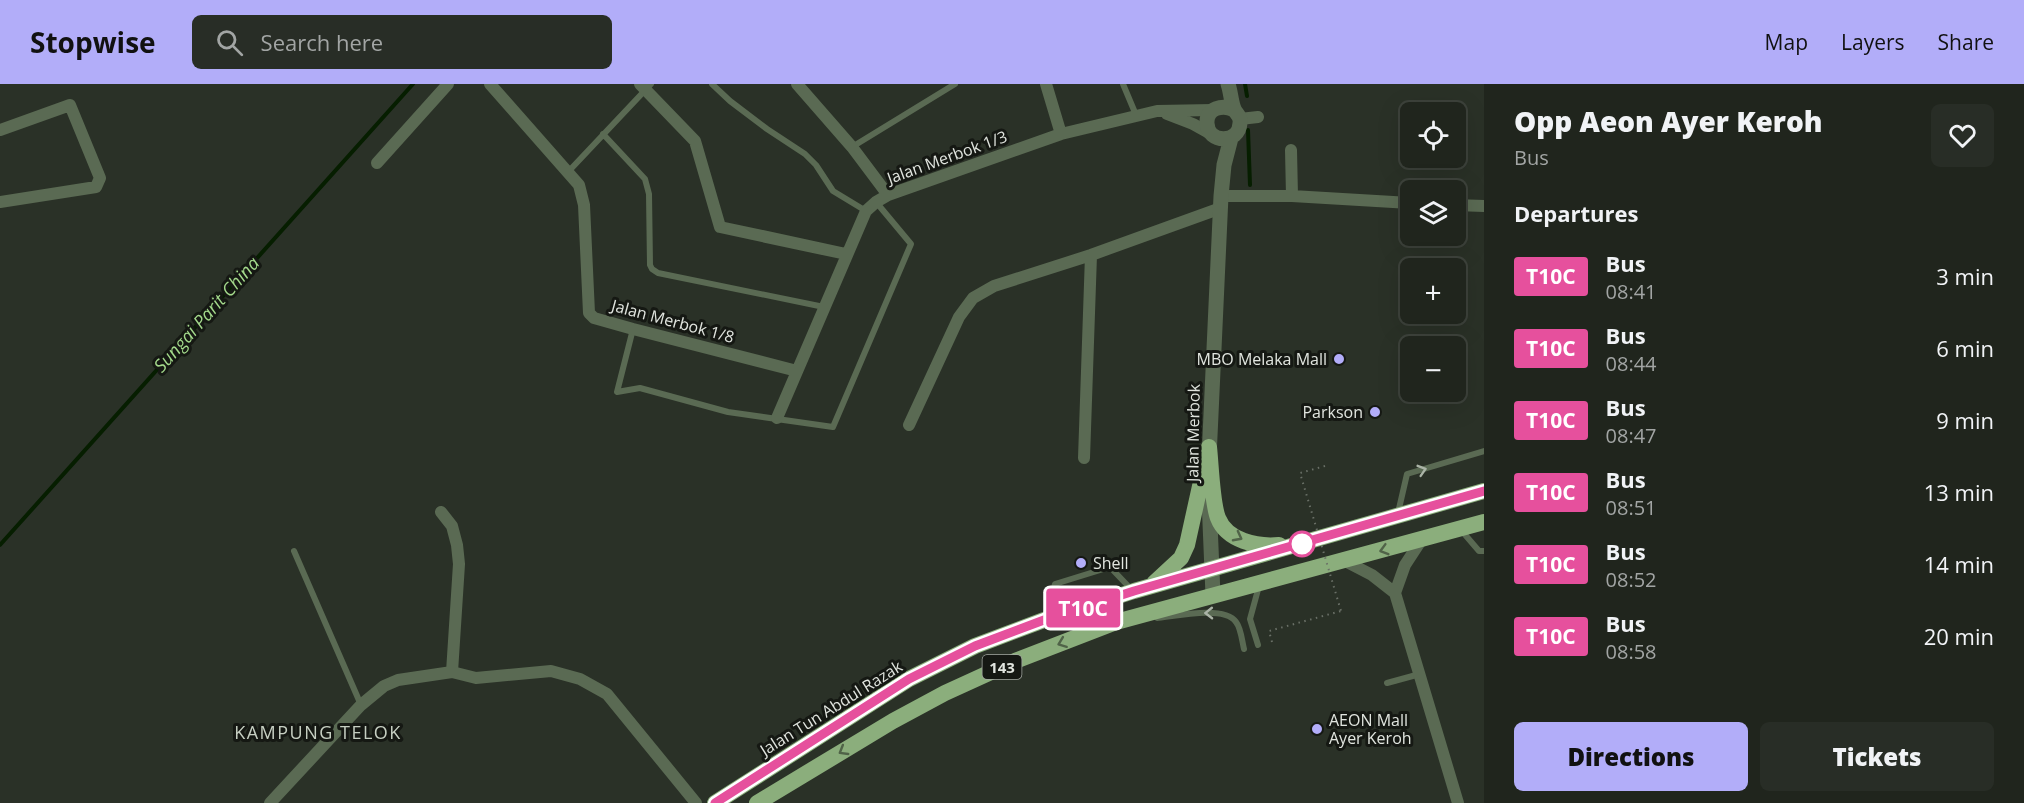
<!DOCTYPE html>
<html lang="en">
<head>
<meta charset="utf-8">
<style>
	:root { --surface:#20251d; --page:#282d26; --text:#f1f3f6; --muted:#a2a5a4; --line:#3d423b; --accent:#b2adf9 }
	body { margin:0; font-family:"Open Sans",sans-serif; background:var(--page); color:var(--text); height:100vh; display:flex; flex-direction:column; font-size:22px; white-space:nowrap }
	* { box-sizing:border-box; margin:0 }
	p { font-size:20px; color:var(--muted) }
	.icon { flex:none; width:33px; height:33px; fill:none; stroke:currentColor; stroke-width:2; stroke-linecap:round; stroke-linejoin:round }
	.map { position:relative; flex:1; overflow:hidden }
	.side { display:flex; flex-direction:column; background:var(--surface); width:540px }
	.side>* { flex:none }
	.badge { padding:0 12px; border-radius:4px; font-size:21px; line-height:39px }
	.controls { position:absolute; left:1400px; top:18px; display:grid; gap:12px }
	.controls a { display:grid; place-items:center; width:66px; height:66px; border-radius:9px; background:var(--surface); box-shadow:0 6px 24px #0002,0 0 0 2px var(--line); font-size:30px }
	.map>.badge { position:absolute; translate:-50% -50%; box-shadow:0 0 0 3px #fff }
	h2 { padding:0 30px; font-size:22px; line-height:54px }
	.round { display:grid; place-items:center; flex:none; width:63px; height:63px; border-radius:9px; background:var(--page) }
	.summary { display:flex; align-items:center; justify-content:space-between; height:102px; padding:0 30px }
	h1 { font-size:28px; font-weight:800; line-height:45px }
	.action { display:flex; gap:12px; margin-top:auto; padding:12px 30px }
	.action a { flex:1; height:69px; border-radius:9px; background:var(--accent); color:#111; font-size:24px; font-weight:800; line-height:69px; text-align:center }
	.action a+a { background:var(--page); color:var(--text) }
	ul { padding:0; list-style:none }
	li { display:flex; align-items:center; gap:18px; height:72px; padding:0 30px }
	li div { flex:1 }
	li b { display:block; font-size:22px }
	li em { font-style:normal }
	li .badge { min-width:66px; font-weight:700; text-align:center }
	header { display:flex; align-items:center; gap:36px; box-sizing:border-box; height:84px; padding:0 30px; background:var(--accent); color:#111 }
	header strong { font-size:28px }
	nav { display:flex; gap:33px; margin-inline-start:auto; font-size:21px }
	.search { width:420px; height:54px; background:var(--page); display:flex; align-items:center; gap:15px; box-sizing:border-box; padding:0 21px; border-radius:9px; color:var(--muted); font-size:22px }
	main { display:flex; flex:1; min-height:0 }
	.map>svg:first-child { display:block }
</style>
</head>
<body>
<header>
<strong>Stopwise</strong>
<div class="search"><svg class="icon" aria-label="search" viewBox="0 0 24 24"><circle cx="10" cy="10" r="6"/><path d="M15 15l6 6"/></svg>Search here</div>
<nav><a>Map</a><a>Layers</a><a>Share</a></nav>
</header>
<main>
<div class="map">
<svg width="1484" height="719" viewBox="0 0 1484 719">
	<rect width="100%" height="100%" fill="#2a3127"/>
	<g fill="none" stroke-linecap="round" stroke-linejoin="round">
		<!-- stream -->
		<path stroke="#061e00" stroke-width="4" d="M1245 0 1247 12
			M1248 46 1250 101
			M0 461 413 0"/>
		<!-- path -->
		<path stroke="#6a7067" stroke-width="2" stroke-dasharray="1.5 4.5" stroke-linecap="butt" d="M1272 558 1269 547 1341 527"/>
		<!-- service -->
		<path stroke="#5a6a53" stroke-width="6" d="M712 0 730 17 767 45 805 70 816 81 833 107 866 127
			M1123 0 1136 31
			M603 50 645 95 649 110 650 181 652 185 658 189 824 223
			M852 63 955 0
			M568 88 651 0
			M633 245 617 308 640 304 728 328 833 343 911 160 876 118
			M1398 429 1407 390 1484 367
			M1461 446 1479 467H1484
			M294 467 361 621
			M1045 533 1055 500 1110 483 1131 505
			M1157 534C1175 532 1225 521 1236 538 1241 544 1242 557 1244 565
			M1258 561 1250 535 1259 502
			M1387 599 1420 590"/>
		<!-- minor -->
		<path stroke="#5a6a53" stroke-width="12" d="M490 0 579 101 584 121 589 229 594 234 633 245 797 287
			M640 0 695 57 720 143 846 170
			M797 0 852 63 888 111
			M1046 0 1061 50
			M1167 30 1193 40 1211 50
			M1240 35 1258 33
			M0 46 70 21 100 94 96 103 0 118
			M1291 66 1292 112
			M377 79 448 0
			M1221 112H1292L1410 119
			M1455 121 1484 122
			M777 334 866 127 876 118 888 111 1061 50 1157 27 1213 26
			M909 341 959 233 973 214 994 202 1091 171 1221 124
			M1084 374 1091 171
			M441 428 452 442 457 461 459 480 452 588
			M1345 477 1372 491 1395 509 1458 719
			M1395 509 1405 481 1422 455
			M270 719 361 621 384 602 398 596 452 588 476 594 551 587 580 595 607 610 696 719"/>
		<!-- tertiary -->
		<path stroke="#5a6a53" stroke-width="15" d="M1228 0C1231 8 1231 20 1235 27 1238 31 1241 34 1240 39 1239 60 1208 60 1207 39 1206 24 1223 20 1234 26
			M1209 374 1221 112 1224 81 1231 54
			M1209 415 1213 511"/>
		<!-- trunk -->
		<path stroke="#8bae7c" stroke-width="16" d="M1209 363C1211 381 1212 419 1218 434 1227 457 1257 463 1279 461
			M1154 499 1181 474 1187 461 1206 375
			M715 719 909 595 975 562 1044 536 1134 507 1484 407
			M757 719 893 637 945 609 1015 577 1116 538 1484 438"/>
		<!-- path-bridge -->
		<path stroke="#6a7067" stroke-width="2" stroke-dasharray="1.5 4.5" stroke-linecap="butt" d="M1325 382 1300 389 1341 527"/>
	</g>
	<!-- one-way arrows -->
	<defs><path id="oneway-chevron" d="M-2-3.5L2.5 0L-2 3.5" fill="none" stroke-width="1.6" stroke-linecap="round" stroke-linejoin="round" transform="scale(1.5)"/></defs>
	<g stroke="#abb4a7">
		<use href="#oneway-chevron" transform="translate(1422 386) rotate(-17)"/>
		<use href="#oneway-chevron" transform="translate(1209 529) rotate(179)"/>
	</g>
	<g stroke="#506348">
		<use href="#oneway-chevron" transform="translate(1238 453) rotate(28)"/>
		<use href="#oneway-chevron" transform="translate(1384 466) rotate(164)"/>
		<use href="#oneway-chevron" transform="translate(1062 559) rotate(159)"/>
		<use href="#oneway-chevron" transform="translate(843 667) rotate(149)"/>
	</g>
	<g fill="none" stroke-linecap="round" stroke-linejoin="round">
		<defs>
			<path id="line" d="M715 719 909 595 975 562 1044 536 1134 507 1484 407"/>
		</defs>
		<!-- line casing -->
		<use href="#line" stroke="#fff" stroke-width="14"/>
		<!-- line -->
		<use href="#line" stroke="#e6509d" stroke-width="9"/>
	</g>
	<!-- markers -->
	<g fill="#b2adf9" stroke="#151813" stroke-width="2">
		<circle cx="1339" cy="275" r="6"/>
		<circle cx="1375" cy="328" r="6"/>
		<circle cx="1081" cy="479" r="6"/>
		<circle cx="1317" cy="645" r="6"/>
	</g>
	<circle fill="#fff" stroke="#e6509d" stroke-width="3" cx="1302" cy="460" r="12"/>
	<g text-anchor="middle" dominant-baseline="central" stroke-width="6" stroke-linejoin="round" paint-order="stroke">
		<!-- shield labels -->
		<rect fill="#151813" stroke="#a4a8a2" stroke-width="1.5" x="982.5" y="571" width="39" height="24" rx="4.5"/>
		<g font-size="15" font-weight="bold" fill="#e1e5df">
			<text x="1002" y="583">143</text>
		</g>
		<!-- street labels -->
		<g font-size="16" fill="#e1e5df" stroke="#151813">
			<text transform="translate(947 73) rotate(-20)">Jalan Merbok 1/3</text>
			<text transform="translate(673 237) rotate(15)">Jalan Merbok 1/8</text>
			<text transform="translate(1193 349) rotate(-89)">Jalan Merbok</text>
			<text transform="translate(831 624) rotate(-32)">Jalan Tun Abdul Razak</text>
		</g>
		<!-- poi labels -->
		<g font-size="16" fill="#e1e5df" stroke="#151813" text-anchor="end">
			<text x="1327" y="275">MBO Melaka Mall</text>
			<text x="1363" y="328">Parkson</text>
			<text x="1093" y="479" text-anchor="start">Shell</text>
			<text x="1329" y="636" text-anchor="start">AEON Mall<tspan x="1329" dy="18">Ayer Keroh</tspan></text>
		</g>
		<!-- water labels -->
		<g font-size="18" font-style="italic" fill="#a3d98b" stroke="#151813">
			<text transform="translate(206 230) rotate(-48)">Sungai Parit China</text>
		</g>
		<!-- neighbourhood labels -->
		<g font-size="18" letter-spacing="1.5" fill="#c6cfc2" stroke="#151813">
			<text x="318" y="648">KAMPUNG TELOK</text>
		</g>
	</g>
</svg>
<div class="controls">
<a><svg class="icon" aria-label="locate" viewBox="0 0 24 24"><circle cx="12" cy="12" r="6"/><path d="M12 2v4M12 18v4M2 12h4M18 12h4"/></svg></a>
<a><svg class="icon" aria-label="layers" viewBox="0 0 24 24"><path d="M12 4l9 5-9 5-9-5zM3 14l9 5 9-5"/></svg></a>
<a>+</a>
<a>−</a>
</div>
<b class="badge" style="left:1083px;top:524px;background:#e6509d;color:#fff">T10C</b>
</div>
<section class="side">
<div class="summary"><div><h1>Opp Aeon Ayer Keroh</h1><p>Bus</p></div><a class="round"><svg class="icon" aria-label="heart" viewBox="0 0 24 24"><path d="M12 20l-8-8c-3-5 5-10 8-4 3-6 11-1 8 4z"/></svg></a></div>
<h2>Departures</h2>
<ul>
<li><span class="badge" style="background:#e6509d;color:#fff">T10C</span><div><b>Bus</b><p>08:41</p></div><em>3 min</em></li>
<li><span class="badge" style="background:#e6509d;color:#fff">T10C</span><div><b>Bus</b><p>08:44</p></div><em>6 min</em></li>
<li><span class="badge" style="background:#e6509d;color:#fff">T10C</span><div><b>Bus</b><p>08:47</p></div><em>9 min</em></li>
<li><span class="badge" style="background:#e6509d;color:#fff">T10C</span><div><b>Bus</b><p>08:51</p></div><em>13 min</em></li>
<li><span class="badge" style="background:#e6509d;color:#fff">T10C</span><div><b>Bus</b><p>08:52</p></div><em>14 min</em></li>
<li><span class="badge" style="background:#e6509d;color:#fff">T10C</span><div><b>Bus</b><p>08:58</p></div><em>20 min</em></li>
</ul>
<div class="action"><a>Directions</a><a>Tickets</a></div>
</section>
</main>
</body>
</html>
